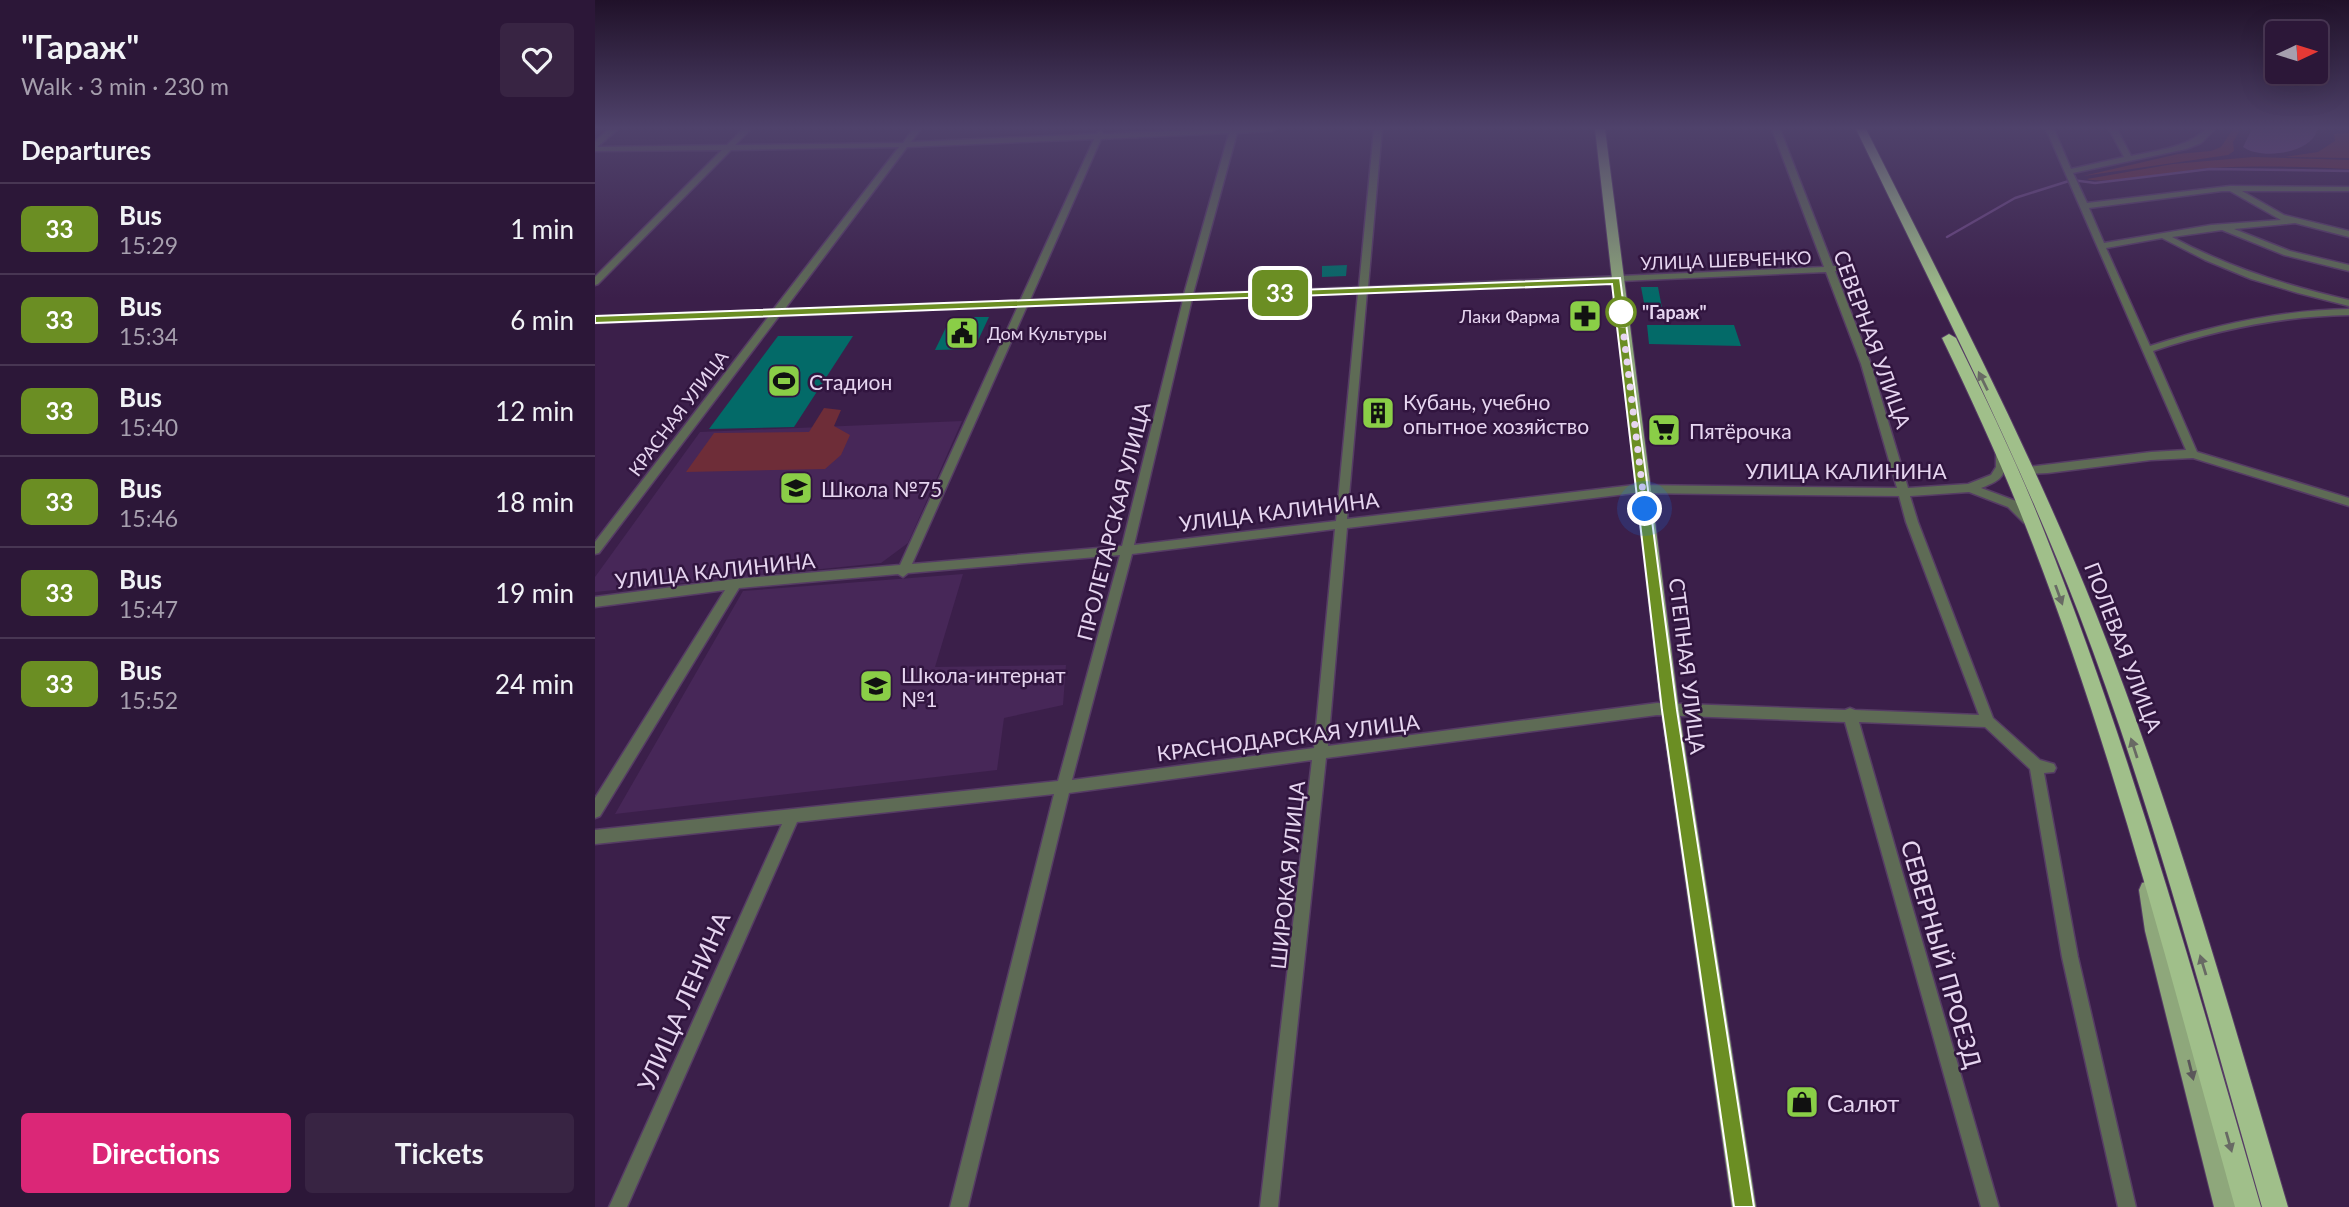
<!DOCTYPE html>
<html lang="en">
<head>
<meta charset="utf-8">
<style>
	:root { --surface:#2c1738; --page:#382443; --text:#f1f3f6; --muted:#a69fae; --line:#483653; --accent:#db2777 }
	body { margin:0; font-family:Lato,sans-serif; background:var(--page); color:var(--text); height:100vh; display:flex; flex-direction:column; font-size:26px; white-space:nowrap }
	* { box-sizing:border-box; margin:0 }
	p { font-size:23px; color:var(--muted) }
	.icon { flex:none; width:38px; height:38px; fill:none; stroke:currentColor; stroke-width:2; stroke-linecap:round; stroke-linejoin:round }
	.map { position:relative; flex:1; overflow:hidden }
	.details { display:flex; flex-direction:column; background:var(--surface); width:595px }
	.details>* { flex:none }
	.badge { padding:0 14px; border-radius:10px; font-size:24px; line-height:46px }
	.needle { width:46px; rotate:86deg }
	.tools { position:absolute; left:1670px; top:21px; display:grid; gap:14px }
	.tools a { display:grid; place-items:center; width:63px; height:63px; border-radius:7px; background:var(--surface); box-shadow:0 7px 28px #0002,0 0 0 2px var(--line); font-size:35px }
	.you { position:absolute; width:35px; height:35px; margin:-18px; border:5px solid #fff; border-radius:50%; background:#1a73e8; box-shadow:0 0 0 10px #1a73e833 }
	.map>.badge { position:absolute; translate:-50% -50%; box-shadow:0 0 0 4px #fff }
	h2 { padding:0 21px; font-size:26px; line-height:63px }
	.round { display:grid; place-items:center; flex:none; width:74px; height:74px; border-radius:7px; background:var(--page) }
	.overview { display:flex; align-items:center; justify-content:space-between; height:119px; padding:0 21px }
	h1 { font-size:33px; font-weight:700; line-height:52px }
	.primary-button { display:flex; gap:14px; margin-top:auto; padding:14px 21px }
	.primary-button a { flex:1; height:80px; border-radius:7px; background:var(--accent); color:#fff; font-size:28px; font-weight:700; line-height:80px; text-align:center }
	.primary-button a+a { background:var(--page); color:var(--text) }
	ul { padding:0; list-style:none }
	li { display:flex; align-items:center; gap:21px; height:91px; padding:0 21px; border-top:2px solid var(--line) }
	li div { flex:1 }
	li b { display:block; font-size:26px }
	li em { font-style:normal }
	li .badge { min-width:77px; font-weight:700; text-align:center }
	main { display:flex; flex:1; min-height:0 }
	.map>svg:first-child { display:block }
</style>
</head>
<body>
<main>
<section class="details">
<div class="overview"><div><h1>&quot;Гараж&quot;</h1><p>Walk · 3 min · 230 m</p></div><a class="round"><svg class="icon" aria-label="heart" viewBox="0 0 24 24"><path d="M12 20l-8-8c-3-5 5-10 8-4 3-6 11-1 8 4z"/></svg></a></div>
<h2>Departures</h2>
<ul>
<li><span class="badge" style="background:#6b8e23;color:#fff">33</span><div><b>Bus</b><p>15:29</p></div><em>1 min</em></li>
<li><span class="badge" style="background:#6b8e23;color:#fff">33</span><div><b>Bus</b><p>15:34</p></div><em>6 min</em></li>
<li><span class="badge" style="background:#6b8e23;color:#fff">33</span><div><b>Bus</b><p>15:40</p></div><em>12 min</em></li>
<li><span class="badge" style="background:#6b8e23;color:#fff">33</span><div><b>Bus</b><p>15:46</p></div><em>18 min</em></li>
<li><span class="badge" style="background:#6b8e23;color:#fff">33</span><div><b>Bus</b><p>15:47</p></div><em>19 min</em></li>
<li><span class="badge" style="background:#6b8e23;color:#fff">33</span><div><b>Bus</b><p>15:52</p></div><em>24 min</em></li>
</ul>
<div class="primary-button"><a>Directions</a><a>Tickets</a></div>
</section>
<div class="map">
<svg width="1754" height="1207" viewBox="0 0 1754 1207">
	<rect width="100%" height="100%" fill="#3b1f4a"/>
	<!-- built -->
	<path fill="#472758" d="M367 421 313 543 286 563 0 592V577L105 432Z
		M368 574 340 667 471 665 468 705 409 718 402 770 20 814 148 591Z"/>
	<!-- green -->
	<path fill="#6e2d38" d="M1638 129H1646L1638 142 1639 151 1633 155 1488 176 1583 154 1616 151 1626 147Z
		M1754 133V158L1690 157 1723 152 1740 141 1739 134Z
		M1658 157 1754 160V169C1707 166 1661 166 1614 168 1589 170 1509 185 1492 179L1578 164Z
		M229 408 246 410 239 426 255 435 246 455 230 469 91 472 119 433 214 432Z"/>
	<!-- water -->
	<path fill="#6d4683" d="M1657 129H1721L1722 131C1714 154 1666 160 1648 147Z"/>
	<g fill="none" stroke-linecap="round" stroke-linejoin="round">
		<!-- stream -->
		<path stroke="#6d4683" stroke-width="2.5" d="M1352 237 1420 198 1477 180 1500 183 1615 169 1754 171"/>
	</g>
	<!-- building -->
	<path fill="#036a68" d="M752 265 751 276 727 277V266Z
		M1046 287H1063L1067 308H1050Z
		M356 317H394L379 349 340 350Z
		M1052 325H1139L1146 346 1054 344Z
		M183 336H258L199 427 114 429Z
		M776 401H792V424L774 425Z"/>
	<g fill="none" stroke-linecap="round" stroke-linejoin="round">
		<defs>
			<path id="minor" d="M14 129H23L2 147 132 145 148 129H156L140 145 308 143 318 129H326L316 142 501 134 505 131 508 134 621 129H680L676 131 642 133 598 294 764 287 779 129H787L773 287 1229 267 1177 129H1185L1238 266 1256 265 1260 268 1256 271H1240L1276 364 1313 488 1373 484 1396 475 1401 467V450L1406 446 1411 450C1411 476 1409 479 1386 488L1421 501 1439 520 1437 523H1429L1413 507 1374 492 1315 496 1323 522 1398 718 1445 760 1459 764 1461 768 1459 772 1449 773 1483 957 1541 1207H1523L1467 957 1435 769 1390 727 1264 722 1404 1207H1386L1250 722 1062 715 731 758 683 1207H665L717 760 474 793 373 1207H355L459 794 202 822 32 1207H14L187 824 0 844V830L463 781 525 555 313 573 308 577 303 574 144 588 5 816 0 818V798L130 590 0 607V597L140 579 305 565 423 306 184 316 4 553 0 554V542L174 316 0 323V317L178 310 304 147 136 150 3 284 0 285V277L127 150 0 151V141ZM634 133 589 294 435 300 506 139ZM499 139 425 301 189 310 312 147ZM1231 272 1266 364 1302 488 1039 485 752 519 772 292ZM763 293 741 521 539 545 597 299ZM588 300 527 546 317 564 432 306ZM1039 493 1304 496 1311 522 1384 715 1260 710 1255 708 1250 710 1062 703 733 746 752 528ZM740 529 719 748 477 780 537 554Z
				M1451 129H1459L1476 169 1529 157 1514 129H1522L1536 156C1563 150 1591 148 1611 129H1620L1606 143 1591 149 1478 173 1492 203 1635 186 1754 187V191H1647L1689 215 1754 231V237L1700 223 1639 229 1695 251 1754 265V271L1689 255 1627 230 1577 237C1633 267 1692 286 1754 300V306L1703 293 1656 279 1610 260 1567 238 1511 248 1555 346C1620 325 1685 310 1754 309V315C1686 316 1622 330 1558 351L1602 452 1754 498V506L1598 458 1556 460 1453 473 1428 474 1427 471 1432 467 1556 452 1591 450ZM1627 191H1635L1686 220 1616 225 1509 243 1494 208Z"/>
			<path id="major" d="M1000 129H1010L1084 710 1161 1207H1137L1066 710Z
				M1554 881 1561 883 1570 931 1643 1207H1619L1550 931 1544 890 1547 883Z"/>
			<path id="highway" d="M1261 129H1271C1351 289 1435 448 1501 614 1578 807 1634 1008 1693 1207H1667C1610 1008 1558 807 1484 614 1420 448 1338 289 1261 129Z
				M1354 334 1361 338C1392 401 1423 465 1449 531 1536 751 1600 980 1666 1207H1640C1576 979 1518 748 1431 527 1406 463 1377 400 1347 338Z"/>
		</defs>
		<!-- minor casing -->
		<use href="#minor" stroke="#563c65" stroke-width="3"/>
		<!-- major casing -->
		<use href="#major" stroke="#563c65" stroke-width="2"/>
		<!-- highway casing -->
		<use href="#highway" stroke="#563c65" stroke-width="2"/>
		<!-- minor -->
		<use href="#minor" fill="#5e6b55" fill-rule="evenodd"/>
		<!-- major -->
		<use href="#major" fill="#8ea77b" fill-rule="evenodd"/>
		<!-- highway -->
		<use href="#highway" fill="#a0bf8a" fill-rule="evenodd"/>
	</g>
	<!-- one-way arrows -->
	<defs><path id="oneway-solid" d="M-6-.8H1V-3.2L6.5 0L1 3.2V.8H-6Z" transform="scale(1.75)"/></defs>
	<g fill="#686a64">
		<use href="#oneway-solid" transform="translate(1388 381) rotate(-116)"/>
		<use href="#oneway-solid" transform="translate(1464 595) rotate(70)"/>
		<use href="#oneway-solid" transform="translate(1539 748) rotate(-108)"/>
		<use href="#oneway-solid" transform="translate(1608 965) rotate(-107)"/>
		<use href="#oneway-solid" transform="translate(1634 1142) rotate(74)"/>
	</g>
	<use fill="#5b575a" href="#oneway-solid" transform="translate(1596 1070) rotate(76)"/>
	<!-- sky -->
	<linearGradient id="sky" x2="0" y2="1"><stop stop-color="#201129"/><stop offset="0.43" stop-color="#4f426b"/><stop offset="1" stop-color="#4f426b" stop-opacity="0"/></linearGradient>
	<rect width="1754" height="298" fill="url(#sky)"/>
	<!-- line -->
	<path fill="#6b8e23" stroke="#fff" stroke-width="2" d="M1025 278 1082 710 1159 1207H1139L1067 710 1017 284 0 323V316Z"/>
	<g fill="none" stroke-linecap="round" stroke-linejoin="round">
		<!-- walk -->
		<path stroke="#e6d5f0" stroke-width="7" stroke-dasharray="0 12.6" d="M1026 312 1050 509"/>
	</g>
	<!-- icons -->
	<defs>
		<symbol id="pharmacy-square" viewBox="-11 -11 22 22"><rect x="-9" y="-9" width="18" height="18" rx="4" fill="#8ace47" stroke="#31153f"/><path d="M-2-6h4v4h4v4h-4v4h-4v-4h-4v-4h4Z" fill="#111"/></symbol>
		<symbol id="civic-square" viewBox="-11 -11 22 22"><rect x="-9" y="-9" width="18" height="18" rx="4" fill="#8ace47" stroke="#31153f"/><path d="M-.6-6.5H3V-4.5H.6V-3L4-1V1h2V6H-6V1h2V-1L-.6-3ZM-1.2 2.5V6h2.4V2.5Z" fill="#111"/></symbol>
		<symbol id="stadium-square" viewBox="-11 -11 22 22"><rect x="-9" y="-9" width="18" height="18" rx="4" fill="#8ace47" stroke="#31153f"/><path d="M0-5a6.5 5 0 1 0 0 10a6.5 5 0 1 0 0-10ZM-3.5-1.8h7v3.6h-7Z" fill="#111"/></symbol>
		<symbol id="building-square" viewBox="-11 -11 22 22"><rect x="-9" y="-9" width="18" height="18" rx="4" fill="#8ace47" stroke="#31153f"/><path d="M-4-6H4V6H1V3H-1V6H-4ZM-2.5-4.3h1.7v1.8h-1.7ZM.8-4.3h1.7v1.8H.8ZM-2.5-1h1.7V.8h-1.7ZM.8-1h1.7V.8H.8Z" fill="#111"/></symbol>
		<symbol id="supermarket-square" viewBox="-11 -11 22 22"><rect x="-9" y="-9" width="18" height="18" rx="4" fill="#8ace47" stroke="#31153f"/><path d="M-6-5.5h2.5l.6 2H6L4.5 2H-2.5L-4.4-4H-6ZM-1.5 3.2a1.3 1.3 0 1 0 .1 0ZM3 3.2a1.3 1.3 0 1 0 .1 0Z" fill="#111"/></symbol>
		<symbol id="school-square" viewBox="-11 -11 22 22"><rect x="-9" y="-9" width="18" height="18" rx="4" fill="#8ace47" stroke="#31153f"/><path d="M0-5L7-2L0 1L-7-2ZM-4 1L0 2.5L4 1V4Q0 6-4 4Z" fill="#111"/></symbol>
		<symbol id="shop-square" viewBox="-11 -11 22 22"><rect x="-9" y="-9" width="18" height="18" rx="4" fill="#8ace47" stroke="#31153f"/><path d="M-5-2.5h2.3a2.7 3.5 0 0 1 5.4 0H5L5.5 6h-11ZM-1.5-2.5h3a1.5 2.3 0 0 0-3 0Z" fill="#111"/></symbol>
	</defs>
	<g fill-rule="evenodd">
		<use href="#pharmacy-square" x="971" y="297" width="38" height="38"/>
		<use href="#civic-square" x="348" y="314" width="38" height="38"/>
		<use href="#stadium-square" x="170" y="362" width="38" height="38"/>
		<use href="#building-square" x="764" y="394" width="38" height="38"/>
		<use href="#supermarket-square" x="1050" y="411" width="38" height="38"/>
		<use href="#school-square" x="182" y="469" width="38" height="38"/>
		<use href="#school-square" x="262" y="667" width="38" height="38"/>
		<use href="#shop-square" x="1188" y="1083" width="38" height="38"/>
	</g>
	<!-- markers -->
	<circle fill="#fff" stroke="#6b8e23" stroke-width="3.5" cx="1026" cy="312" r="14"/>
	<g text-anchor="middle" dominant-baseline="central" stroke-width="5" stroke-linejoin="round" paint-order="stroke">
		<!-- far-street labels -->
		<g font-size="18" fill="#e6d5f0" stroke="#31153f">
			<text transform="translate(1131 260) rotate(-2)">УЛИЦА ШЕВЧЕНКО</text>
			<text transform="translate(83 413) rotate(-53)">КРАСНАЯ УЛИЦА</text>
		</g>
		<!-- far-stop labels -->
		<g font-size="18" font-weight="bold" fill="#e6d5f0" stroke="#31153f" text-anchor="start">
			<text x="1047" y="312">"Гараж"</text>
		</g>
		<!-- far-poi labels -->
		<g font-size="18" fill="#e6d5f0" stroke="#31153f" text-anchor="end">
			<text x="965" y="316">Лаки Фарма</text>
			<text x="392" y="333" text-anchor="start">Дом Культуры</text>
		</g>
		<!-- street labels -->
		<g font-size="21" fill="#e6d5f0" stroke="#31153f">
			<text transform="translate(1278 339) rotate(70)">СЕВЕРНАЯ УЛИЦА</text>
			<text x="1251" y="470">УЛИЦА КАЛИНИНА</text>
			<text transform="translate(684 511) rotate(-7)">УЛИЦА КАЛИНИНА</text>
			<text transform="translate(518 521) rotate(-76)">ПРОЛЕТАРСКАЯ УЛИЦА</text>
			<text transform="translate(120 570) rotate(-6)">УЛИЦА КАЛИНИНА</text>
			<text transform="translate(1529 647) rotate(69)">ПОЛЕВАЯ УЛИЦА</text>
			<text transform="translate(1093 666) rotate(83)">СТЕПНАЯ УЛИЦА</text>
			<text transform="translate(693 737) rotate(-7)">КРАСНОДАРСКАЯ УЛИЦА</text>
			<text transform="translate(692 875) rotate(-84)">ШИРОКАЯ УЛИЦА</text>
		</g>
		<!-- poi labels -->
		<g font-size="21" fill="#e6d5f0" stroke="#31153f" text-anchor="start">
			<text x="214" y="381">Стадион</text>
			<text x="808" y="401">Кубань, учебно<tspan x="808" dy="24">опытное хозяйство</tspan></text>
			<text x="1094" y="430">Пятёрочка</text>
			<text x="226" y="488">Школа №75</text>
			<text x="306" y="674">Школа-интернат<tspan x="306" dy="24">№1</tspan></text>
		</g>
		<!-- near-street labels -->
		<g font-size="24" fill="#e6d5f0" stroke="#31153f">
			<text transform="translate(1347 954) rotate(74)">СЕВЕРНЫЙ ПРОЕЗД</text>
			<text transform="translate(88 1001) rotate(-66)">УЛИЦА ЛЕНИНА</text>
		</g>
		<!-- near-poi labels -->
		<g font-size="24" fill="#e6d5f0" stroke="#31153f" text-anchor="start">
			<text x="1232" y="1102">Салют</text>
		</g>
	</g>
</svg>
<div class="tools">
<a><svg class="needle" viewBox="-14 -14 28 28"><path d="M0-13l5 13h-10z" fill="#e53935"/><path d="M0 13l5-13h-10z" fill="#a69fae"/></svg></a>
</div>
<div class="you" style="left:1050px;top:509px"></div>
<b class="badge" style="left:685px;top:293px;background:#6b8e23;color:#fff">33</b>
</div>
</main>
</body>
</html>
